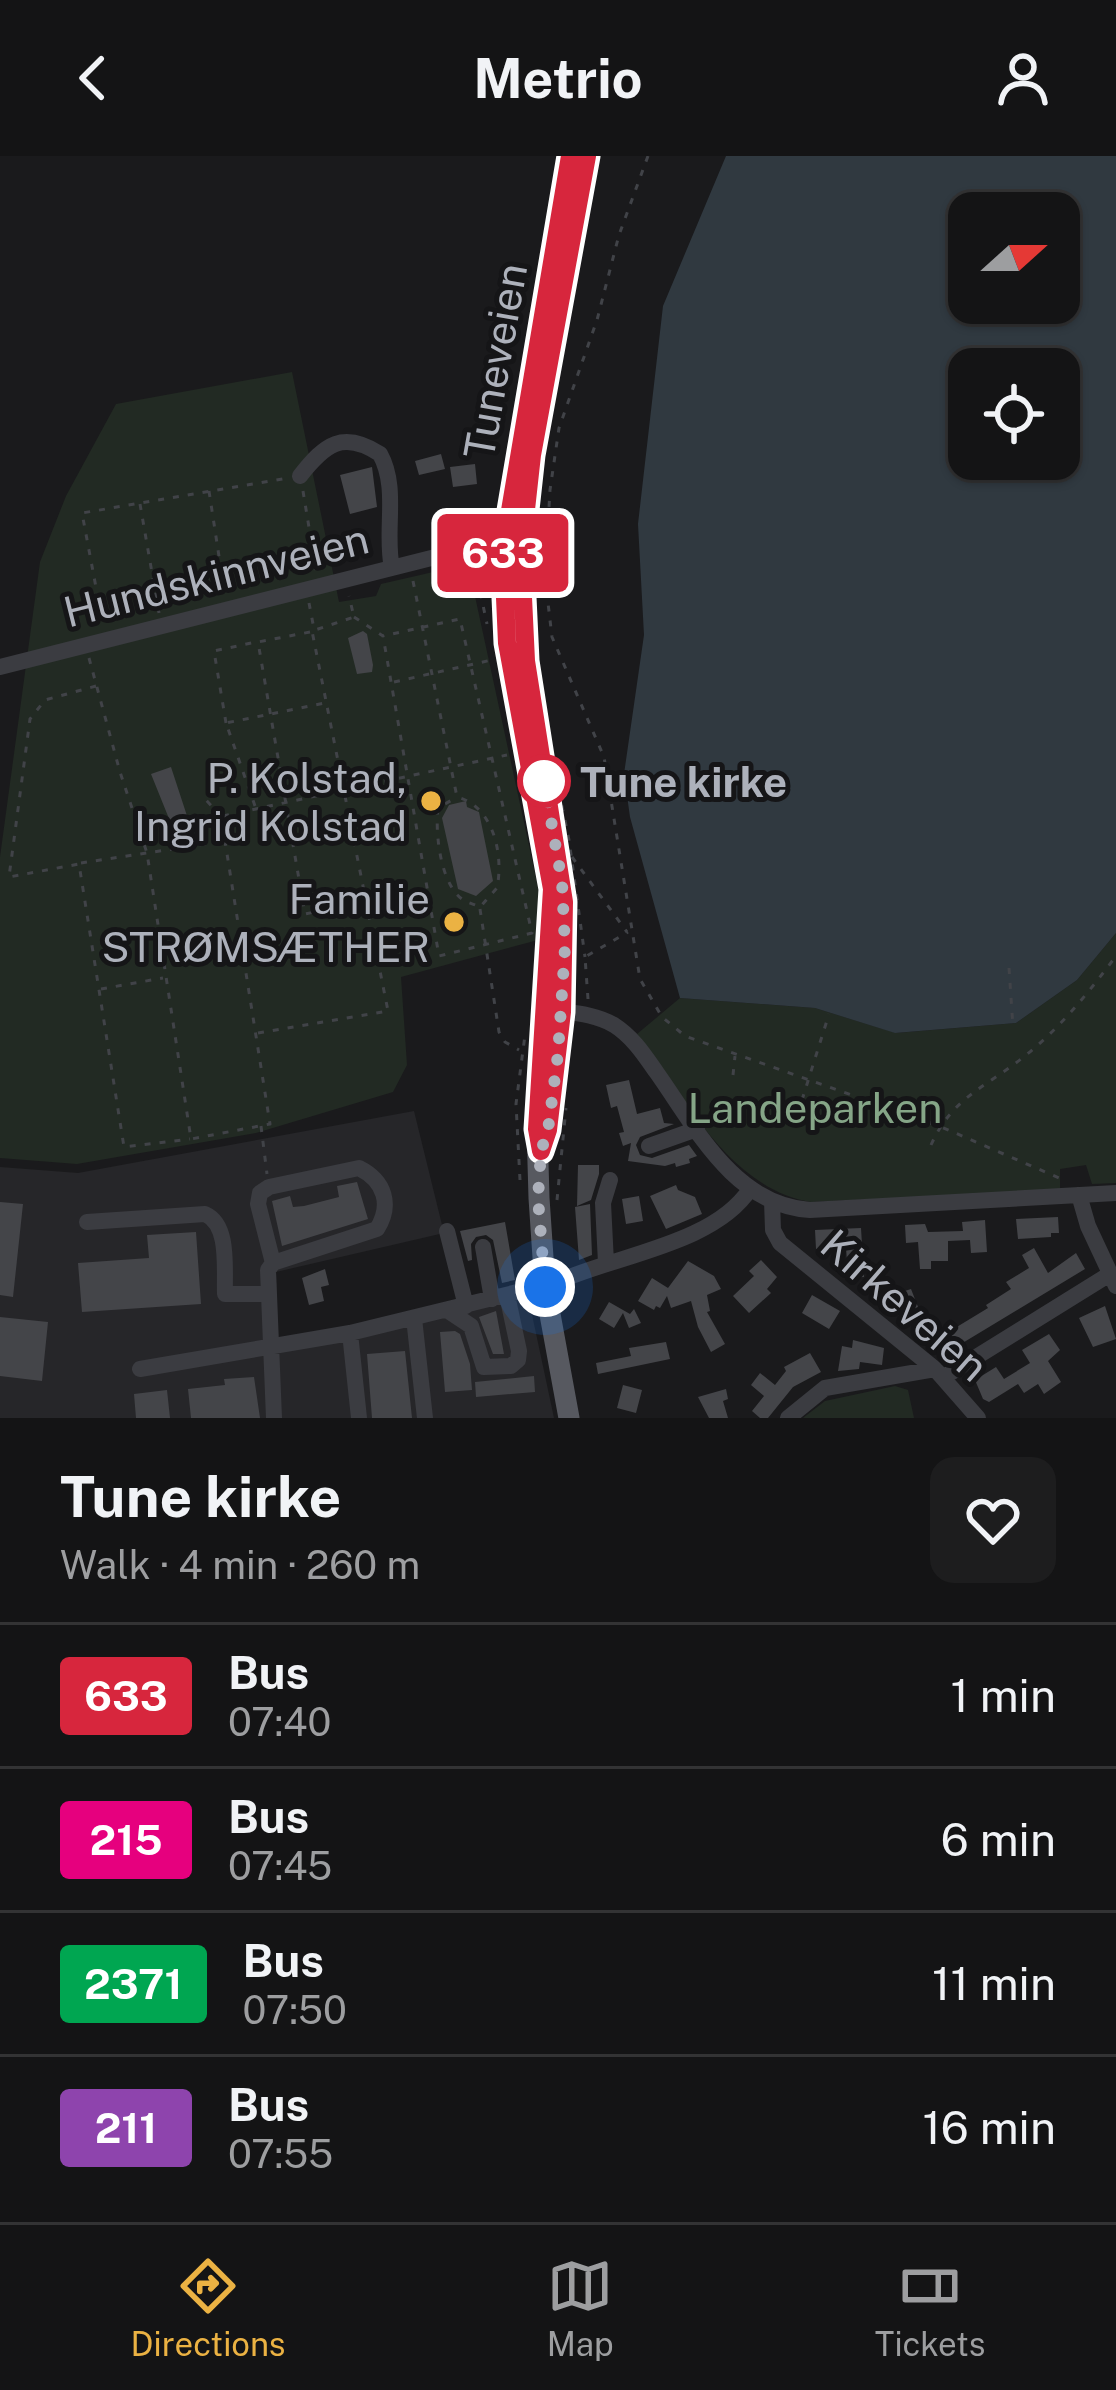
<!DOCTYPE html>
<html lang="en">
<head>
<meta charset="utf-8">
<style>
	:root { --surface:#141415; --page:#1d1d1e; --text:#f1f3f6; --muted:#9d9ea0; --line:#333334; --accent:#ebb243 }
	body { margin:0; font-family:"Public Sans",sans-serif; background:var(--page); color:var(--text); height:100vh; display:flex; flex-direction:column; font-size:45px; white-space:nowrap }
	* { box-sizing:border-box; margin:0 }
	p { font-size:39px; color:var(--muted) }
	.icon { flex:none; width:66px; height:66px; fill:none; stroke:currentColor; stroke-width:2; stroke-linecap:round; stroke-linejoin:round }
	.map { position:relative; height:1262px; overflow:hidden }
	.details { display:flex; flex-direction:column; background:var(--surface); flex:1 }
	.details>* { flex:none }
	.badge { padding:0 24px; border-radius:9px; font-size:42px; line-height:78px }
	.needle { width:78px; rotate:69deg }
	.tools { position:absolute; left:948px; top:36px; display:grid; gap:24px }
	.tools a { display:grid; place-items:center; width:132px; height:132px; border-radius:24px; background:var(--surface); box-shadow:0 3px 9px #0004,0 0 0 3px var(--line); font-size:60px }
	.you { position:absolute; width:60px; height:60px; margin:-30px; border:9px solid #fff; border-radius:50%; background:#1a73e8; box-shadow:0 0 0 18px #1a73e833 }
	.map>.badge { position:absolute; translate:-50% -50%; box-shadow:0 0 0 6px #fff }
	.round { display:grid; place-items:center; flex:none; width:126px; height:126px; border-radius:24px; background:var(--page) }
	.overview { display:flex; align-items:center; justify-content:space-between; height:204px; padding:0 60px }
	h1 { font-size:57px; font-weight:700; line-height:90px }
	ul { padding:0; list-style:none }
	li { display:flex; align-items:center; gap:36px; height:144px; padding:0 60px; border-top:3px solid var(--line) }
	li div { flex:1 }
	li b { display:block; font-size:45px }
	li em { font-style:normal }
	li .badge { min-width:132px; font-weight:700; text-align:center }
	header { display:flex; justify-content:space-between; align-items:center; height:156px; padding:0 60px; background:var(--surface); font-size:54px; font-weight:700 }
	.tab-bar { display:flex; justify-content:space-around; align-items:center; height:168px; border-top:3px solid var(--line); background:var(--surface); font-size:33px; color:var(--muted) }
	.tab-bar a { display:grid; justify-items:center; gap:6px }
	.tab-bar .selected { color:var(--accent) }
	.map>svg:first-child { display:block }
</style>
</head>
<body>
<header><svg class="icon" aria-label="back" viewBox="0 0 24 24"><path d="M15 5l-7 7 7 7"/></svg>Metrio<svg class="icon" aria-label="person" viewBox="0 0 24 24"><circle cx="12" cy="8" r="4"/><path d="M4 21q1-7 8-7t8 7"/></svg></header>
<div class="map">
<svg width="1116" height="1262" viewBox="0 0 1116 1262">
	<rect width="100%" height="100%" fill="#1a1a1c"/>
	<!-- built -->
	<path fill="#262629" d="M414 955 444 1077 276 1116 278 1189 527 1135 554 1262H0V1011L78 1017Z"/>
	<!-- green -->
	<path fill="#222a23" d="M292 216 339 446 376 440 381 428 468 408 541 745 538 784 401 821 407 909 393 936 256 977 77 1008 0 1002V701L40 406 66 340 116 248Z
		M1116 777V1027L1092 1028 1086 1009 1060 1013V1034L811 1046C730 1033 683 940 637 878L680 842 815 852 896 877 1016 867 1077 824Z
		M895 1230 908 1234 914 1262H803L825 1245Z"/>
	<!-- water -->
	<path fill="#303940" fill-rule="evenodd" d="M726 0H1116V777L1077 824 1016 867 895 877 815 852 680 842 630 661 624 618 644 479 638 368 663 150ZM969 57H1059V147H969ZM969 213H1059V303H969Z"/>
	<!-- building -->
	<path fill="#444549" d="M441 298 445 313 419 319 415 305Z
		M475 308 477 328 453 331 450 311Z
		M372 311 377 351 350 358 340 319Z
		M363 475 367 478 373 509 372 516 357 518 348 482Z
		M171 611 190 669 174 675 151 618Z
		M466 645 467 651 479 656 493 725 476 740 458 733 442 662 449 649Z
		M629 924 637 958 660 952 664 967 674 968 640 981 636 989 640 999 652 1002 689 989 697 1000 689 1003 690 1007 676 1011 675 1007 665 1010 628 1005 631 987 623 990 619 977 624 976 617 950 611 952 606 929Z
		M578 1009H599V1018L591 1044 577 1050Z
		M357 1026 368 1063 282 1090 272 1045 290 1040 293 1051 304 1050 339 1041 337 1030Z
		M676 1029 678 1034 695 1041 702 1058 666 1073 650 1040Z
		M639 1040 643 1065 626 1068 622 1043Z
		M0 1046 23 1048 13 1141 0 1139Z
		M590 1048 592 1099 579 1104 575 1051Z
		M1058 1061 1059 1077H1051V1081L1018 1083 1016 1063Z
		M985 1064 987 1096 971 1097 970 1084 948 1085V1105H931V1113H920L918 1086 906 1087 905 1069 925 1068 928 1076 963 1075 962 1066Z
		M505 1066 515 1124 502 1127 493 1084 486 1079 476 1081 471 1088 472 1104 468 1105 460 1075Z
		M861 1072 864 1121 848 1122 846 1091 816 1093 815 1074Z
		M196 1076 201 1148 82 1156 78 1107 149 1102 147 1079Z
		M1034 1092 1048 1117 1076 1097 1085 1113 946 1197 937 1183 988 1152 986 1149 1011 1133 1006 1126 1029 1112 1022 1099Z
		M761 1104 777 1121 767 1133 771 1137 749 1157 733 1140 754 1120 749 1115Z
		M688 1105 714 1120 721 1133 707 1139 710 1155 707 1156 725 1188 711 1196 698 1171 691 1145 671 1152 667 1140 660 1152 656 1150 654 1154 638 1145 652 1122 668 1132Z
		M325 1113 329 1129 321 1131 324 1145 309 1149 302 1122Z
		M911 1133 920 1156 900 1161 892 1155 886 1141Z
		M812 1139 840 1155 829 1173 802 1157Z
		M609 1146 630 1158 634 1153 641 1167 629 1172 623 1157 614 1172 599 1163Z
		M1105 1150 1116 1183 1093 1191 1079 1162Z
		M496 1155 504 1198H493L479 1161Z
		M0 1161 48 1166 42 1225 0 1220Z
		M455 1175 460 1178 470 1208 472 1234 445 1236 440 1176Z
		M1049 1178 1060 1194 1048 1205 1061 1226 1044 1238 1038 1228 1024 1237 1018 1228 989 1246 983 1243 975 1224 996 1211 1004 1223 1030 1207 1022 1194Z
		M853 1184 884 1192 882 1209 860 1206 859 1213 838 1215 842 1190 852 1192Z
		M666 1186 670 1203 598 1218 596 1207 631 1200 629 1192Z
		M405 1195 412 1262H372L367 1198Z
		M810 1197 821 1216 793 1231 768 1262H760L752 1255 764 1240 751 1229 760 1217 775 1229 786 1215 784 1211Z
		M534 1220 535 1236 476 1241 475 1226Z
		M254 1221 260 1262H191L188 1233 225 1229 224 1223Z
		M623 1229 642 1234 636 1257 617 1252Z
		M726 1233 728 1243 723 1245 728 1262H709L698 1241Z
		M167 1234 170 1262H136L134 1238Z"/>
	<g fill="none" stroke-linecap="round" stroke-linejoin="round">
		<!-- path -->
		<path stroke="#414348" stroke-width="3" stroke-dasharray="6 9" stroke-linecap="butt" d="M648 0 619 79 597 164 559 272 550 334 545 421 552 481 604 601 640 823 662 861 685 880 939 970 1066 1025
			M209 335 224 433
			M303 335 316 414
			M140 348 159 457
			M472 376 490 356
			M474 407 487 468
			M413 425 457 641C493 650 504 698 497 732L480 751C474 748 467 747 462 743 440 727 435 676 438 652L457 641
			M309 447 314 473
			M101 458 82 357 288 322
			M354 461 383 480 439 800 532 777 460 463 383 480
			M310 476 258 486 305 758 366 746
			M89 502 120 616 147 697 191 983 270 968 221 660 206 644
			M394 526 496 503
			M96 530 45 544 30 563 9 721 79 708 124 991 190 983
			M226 567 214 495 256 486
			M546 593 551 597 569 684 585 801
			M255 650 226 567 325 547
			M223 660 507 599
			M572 701 627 776
			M81 707 225 685
			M480 753 499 876 505 886 519 894
			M1009 812 1013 871
			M101 833 163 822
			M588 843 585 801 628 776
			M258 877 388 855 312 475 354 461 349 440
			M733 919 735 900
			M802 944 829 858
			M261 970 267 1018
			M931 989C953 940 987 931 1026 899 1061 871 1089 836 1116 800
			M520 1024 516 948 525 879
			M557 1044 566 952"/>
		<!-- minor -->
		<path stroke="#3b3c41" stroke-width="16" d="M300 320C325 288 343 274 380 298 399 332 384 376 392 412
			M0 511 471 392 518 398
			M552 854C574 857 595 858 614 869 633 881 645 900 657 917 696 972 734 1049 810 1054L1116 1037
			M649 990 697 973
			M359 1012C385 1025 392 1049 377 1073L273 1107 258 1048 260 1037 269 1031Z
			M1079 1039 1088 1070 1116 1130
			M772 1045 773 1074 780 1087 935 1213 978 1262
			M87 1066 205 1058C230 1069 224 1113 225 1138H268
			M447 1075 466 1150
			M483 1091 492 1143
			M273 1107 268 1114 274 1262
			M606 1107 603 1047 610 1024
			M562 1124C619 1099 715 1087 750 1033
			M447 1154 471 1170 484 1211 511 1210 518 1204 519 1195 507 1139
			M414 1162 425 1262
			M350 1177 359 1262
			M140 1213 350 1177 534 1132
			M944 1221 1110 1118
			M788 1262 825 1232 935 1213"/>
		<!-- major -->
		<path stroke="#575960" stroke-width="21" d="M560 139 587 0
			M532 300C520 385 521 464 532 550
			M552 942 562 856 564 782
			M569 1262 545 1131 539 1042 537 972 552 733 507 487 503 427 511 334 570 0"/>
	</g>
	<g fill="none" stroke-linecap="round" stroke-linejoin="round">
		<defs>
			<path id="line" d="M570 0 503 396 507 487 552 733 537 973 541 995 548 974 562 856 564 746 526 505 521 399 532 299 587 0"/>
		</defs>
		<!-- line casing -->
		<use href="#line" stroke="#fff" stroke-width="27"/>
		<!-- line -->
		<use href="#line" stroke="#d7263d" stroke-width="18"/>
		<!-- walk -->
		<path stroke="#adb1bb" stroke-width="12" stroke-dasharray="0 21.6" d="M544 625 562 726 565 791 558 898 548 974 541 995 538 1042 545 1131"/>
	</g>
	<!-- markers -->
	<circle fill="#fff" stroke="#d7263d" stroke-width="6" cx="544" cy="625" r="24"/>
	<g fill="#ebb243" stroke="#151517" stroke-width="4.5">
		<circle cx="431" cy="645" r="12"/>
		<circle cx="454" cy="766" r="12"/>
	</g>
	<g text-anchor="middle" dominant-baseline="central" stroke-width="10" stroke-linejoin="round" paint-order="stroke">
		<!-- street labels -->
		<g font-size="42" fill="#adb1bb" stroke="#151517">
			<text transform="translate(495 205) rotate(-80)">Tuneveien</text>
			<text transform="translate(216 419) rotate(-14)">Hundskinnveien</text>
			<text transform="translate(905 1149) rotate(41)">Kirkeveien</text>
		</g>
		<!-- poi labels -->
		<g font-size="42" fill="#adb1bb" stroke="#151517" text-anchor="end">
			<text x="407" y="621">P. Kolstad,<tspan x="407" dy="48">Ingrid Kolstad</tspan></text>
			<text x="430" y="742">Familie<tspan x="430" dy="48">STRØMSÆTHER</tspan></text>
		</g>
		<!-- stop labels -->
		<g font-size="42" font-weight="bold" fill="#adb1bb" stroke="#151517" text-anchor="start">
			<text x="580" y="625">Tune kirke</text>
		</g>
		<!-- park labels -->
		<g font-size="42" fill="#85a587" stroke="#151517">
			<text x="815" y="951">Landeparken</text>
		</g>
	</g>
</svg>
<div class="tools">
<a><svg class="needle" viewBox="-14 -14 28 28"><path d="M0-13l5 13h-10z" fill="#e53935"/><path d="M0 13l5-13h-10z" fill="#9d9ea0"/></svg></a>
<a><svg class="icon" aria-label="locate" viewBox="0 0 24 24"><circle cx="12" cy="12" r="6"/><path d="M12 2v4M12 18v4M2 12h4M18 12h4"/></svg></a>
</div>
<div class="you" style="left:545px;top:1131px"></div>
<b class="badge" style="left:503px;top:397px;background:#d7263d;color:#fff">633</b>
</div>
<section class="details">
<div class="overview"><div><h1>Tune kirke</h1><p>Walk · 4 min · 260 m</p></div><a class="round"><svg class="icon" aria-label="heart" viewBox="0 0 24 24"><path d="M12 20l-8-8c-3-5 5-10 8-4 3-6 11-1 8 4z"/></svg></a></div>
<ul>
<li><span class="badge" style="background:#d7263d;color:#fff">633</span><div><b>Bus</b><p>07:40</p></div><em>1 min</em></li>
<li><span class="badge" style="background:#e6007e;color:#fff">215</span><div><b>Bus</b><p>07:45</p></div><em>6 min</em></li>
<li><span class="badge" style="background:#00a651;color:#fff">2371</span><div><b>Bus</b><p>07:50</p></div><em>11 min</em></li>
<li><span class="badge" style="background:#8e44ad;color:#fff">211</span><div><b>Bus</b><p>07:55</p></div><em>16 min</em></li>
</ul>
</section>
<nav class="tab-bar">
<a class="selected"><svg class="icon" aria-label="directions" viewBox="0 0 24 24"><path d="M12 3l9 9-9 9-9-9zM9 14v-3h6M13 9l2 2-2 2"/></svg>Directions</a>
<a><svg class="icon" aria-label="map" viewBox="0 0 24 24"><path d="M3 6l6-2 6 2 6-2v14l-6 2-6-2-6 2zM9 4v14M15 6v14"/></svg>Map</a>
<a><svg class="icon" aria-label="tickets" viewBox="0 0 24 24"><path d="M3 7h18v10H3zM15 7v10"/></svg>Tickets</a>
</nav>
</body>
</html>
